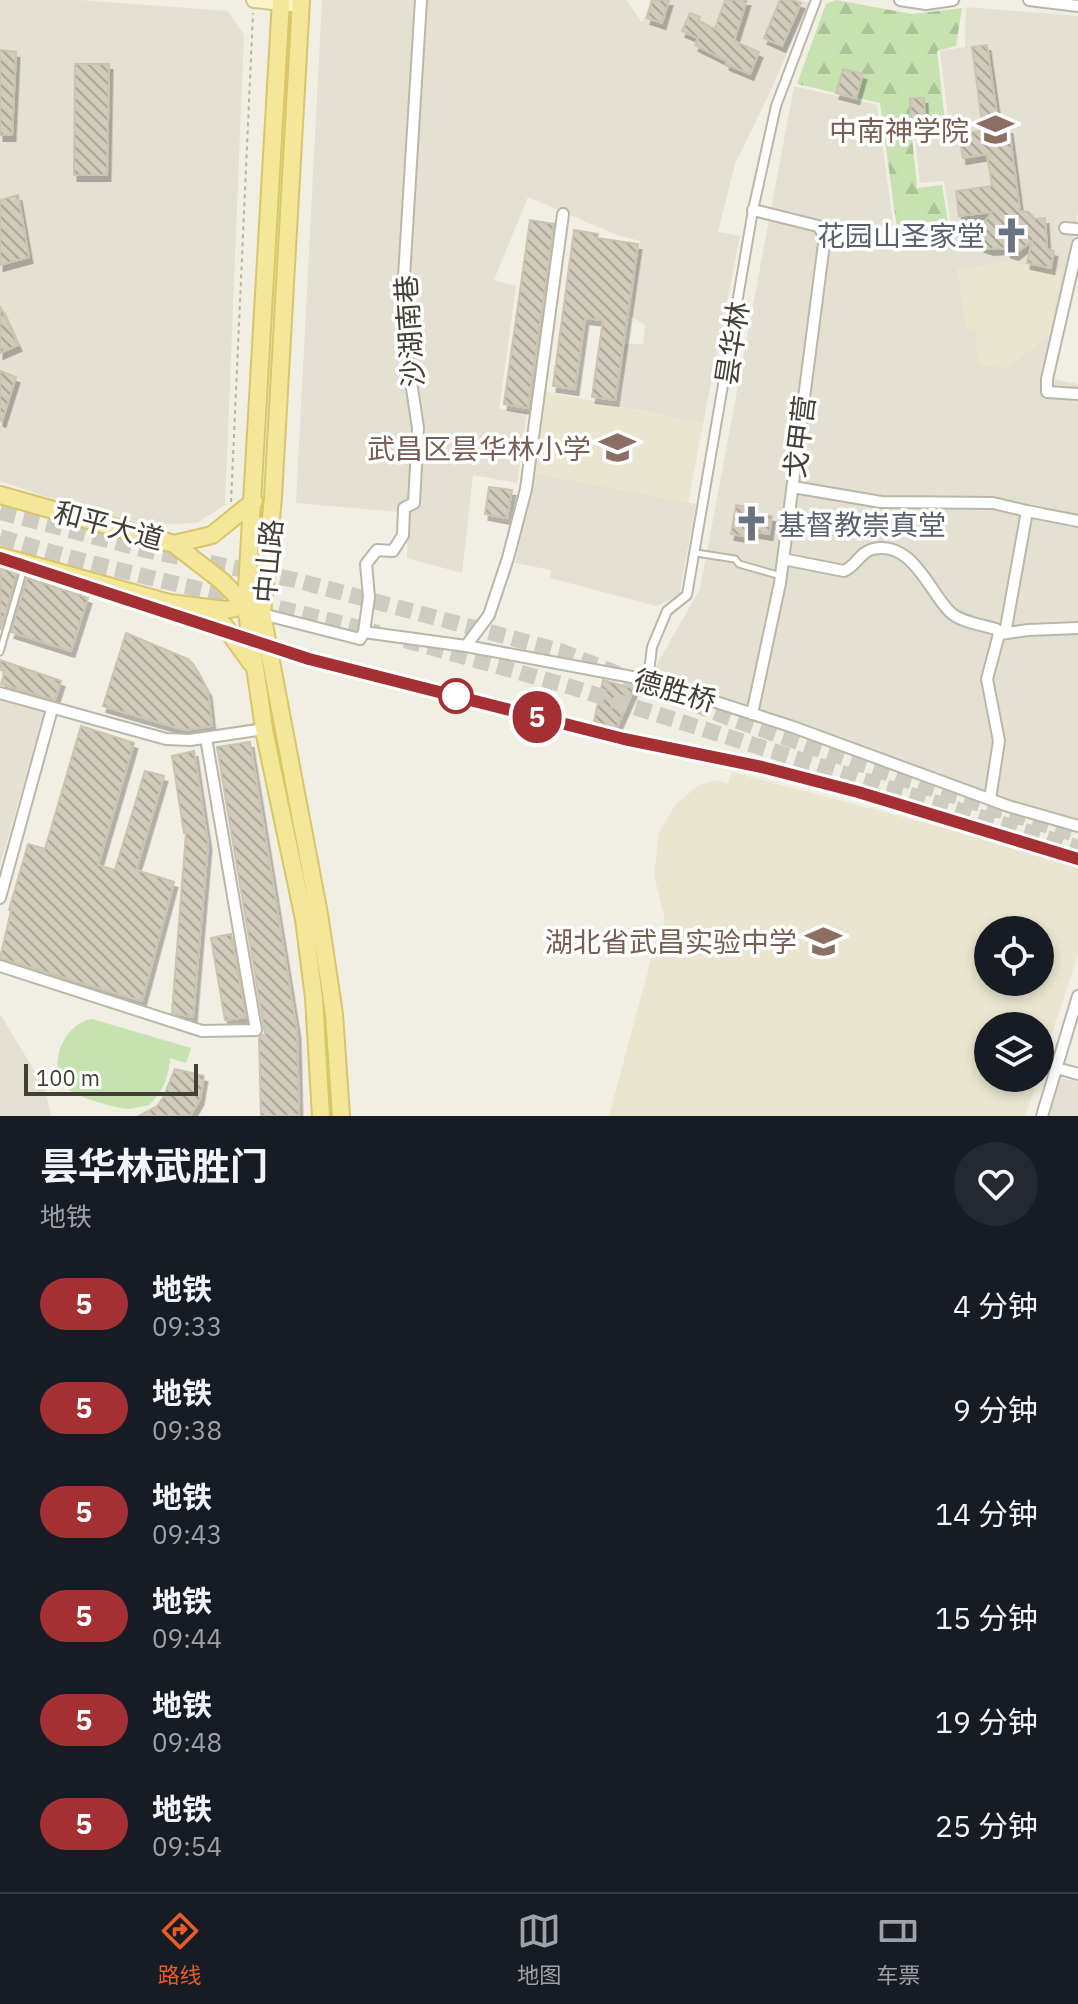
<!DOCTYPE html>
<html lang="zh">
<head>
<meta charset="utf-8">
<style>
	:root { --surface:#171b24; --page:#242831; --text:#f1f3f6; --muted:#9ea1a6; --line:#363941; --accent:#e75b25 }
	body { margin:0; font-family:"IBM Plex Sans","Noto Sans SC",sans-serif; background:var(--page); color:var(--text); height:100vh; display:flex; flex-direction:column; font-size:30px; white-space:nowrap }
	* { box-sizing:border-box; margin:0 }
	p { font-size:26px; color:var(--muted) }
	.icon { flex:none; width:44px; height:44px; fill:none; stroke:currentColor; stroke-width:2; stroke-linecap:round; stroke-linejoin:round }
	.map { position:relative; height:1116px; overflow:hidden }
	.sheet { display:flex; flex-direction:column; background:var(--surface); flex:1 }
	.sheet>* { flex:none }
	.badge { padding:0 16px; border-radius:26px; font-size:28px; line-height:52px }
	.tools { position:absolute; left:974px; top:916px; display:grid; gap:16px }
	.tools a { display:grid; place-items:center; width:80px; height:80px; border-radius:50%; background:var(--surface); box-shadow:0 4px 12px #0003; font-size:40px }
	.scale { position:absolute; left:24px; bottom:20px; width:174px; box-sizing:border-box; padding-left:8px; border:4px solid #423f35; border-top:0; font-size:22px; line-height:28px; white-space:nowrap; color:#423f35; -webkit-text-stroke:6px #fff; paint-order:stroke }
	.map>.badge { position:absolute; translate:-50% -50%; box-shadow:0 0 0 4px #fff }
	.round { display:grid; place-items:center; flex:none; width:84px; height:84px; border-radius:42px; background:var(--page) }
	.overview { display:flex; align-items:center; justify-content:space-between; height:136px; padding:0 40px }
	h1 { font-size:38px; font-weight:700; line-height:60px }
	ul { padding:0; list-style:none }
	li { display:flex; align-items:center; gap:24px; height:104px; padding:0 40px }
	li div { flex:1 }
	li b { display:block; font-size:30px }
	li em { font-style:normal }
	li .badge { min-width:88px; font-weight:700; text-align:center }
	.tab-bar { display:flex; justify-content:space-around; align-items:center; height:112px; border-top:2px solid var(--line); background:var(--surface); font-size:22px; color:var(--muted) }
	.tab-bar a { display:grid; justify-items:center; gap:4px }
	.tab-bar .selected { color:var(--accent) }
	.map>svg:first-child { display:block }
</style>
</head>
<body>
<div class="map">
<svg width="1078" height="1116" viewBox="0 0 1078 1116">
	<defs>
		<pattern id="forest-firs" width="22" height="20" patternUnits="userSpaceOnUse" patternTransform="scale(2)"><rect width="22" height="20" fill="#c5e2b0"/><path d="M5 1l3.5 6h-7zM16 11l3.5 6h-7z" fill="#aac398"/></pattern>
		<pattern id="building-back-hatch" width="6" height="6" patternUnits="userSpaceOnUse" patternTransform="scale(2)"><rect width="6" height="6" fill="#d1cbbb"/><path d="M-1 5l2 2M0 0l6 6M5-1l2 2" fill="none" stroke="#aba699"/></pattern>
		<filter id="shadow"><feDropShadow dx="3.5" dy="6" stdDeviation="0" flood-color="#0004"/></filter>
	</defs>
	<rect width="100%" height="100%" fill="#f1eee4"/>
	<!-- residential -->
	<path fill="#e4e1d3" d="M0 0H80L228 11 244 35 225 505 197 523 153 525 96 514 0 481Z
		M322 0H624L627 1 642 23 651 0H800L809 3 771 90 735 164 718 232 740 236 703 424 619 406 625 344H643L645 325 631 317 640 241 617 235 528 197 494 280 516 286 499 409 527 412 517 483 473 475 462 573 407 558 409 513 296 503Z
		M966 7 1078 16V212L1048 378 1078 384V827L648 680 700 589 794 86 877 105 895 239 952 232 944 181 920 183 915 138 950 132 940 51 965 47Z
		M533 473 696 504 679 596 656 606 550 578 551 570 515 563Z
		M0 693 46 707 0 865Z
		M0 1014 45 1088 51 1116H0Z
		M1061 1078 1078 1082V1116H1049Z"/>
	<!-- education -->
	<path fill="#e9e5cf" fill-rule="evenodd" d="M1009 261 1040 270 1062 269 1050 335 1008 368 978 365 975 329H966L957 269Z
		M543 391 703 424 688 503 533 473Z
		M732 772 929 824 1078 867V954L1040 1070V1026H988V1078H1038L1025 1116H609L653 952 665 920 654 875 659 833 676 804 699 785 716 780 728 784ZM1040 930V982H988V930Z"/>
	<!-- green -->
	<path fill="#c5e2b0" d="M92 1019 191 1048 186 1063 170 1058C169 1077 163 1092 149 1105 143 1106 136 1108 130 1109 119 1109 80 1098 71 1091 45 1074 60 1024 92 1019Z"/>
	<!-- forest -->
	<path fill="url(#forest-firs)" d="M836 0 912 14 962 8 956 46 937 51 946 130 912 137 917 188 942 185 949 229 898 236 880 103 797 84 826 4Z"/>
	<!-- building -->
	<path fill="url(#building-back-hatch)" stroke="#cbc4af" stroke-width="2" filter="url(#shadow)" d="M652 0H669L662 23 647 18Z
		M725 0H747L734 41 759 52 750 74 726 64 727 61 695 45 698 38 682 31 690 13 700 17 698 21 715 29Z
		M780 0H793L801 3 782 46 764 38Z
		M987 45 999 129 1009 128 1020 211 1029 212 1035 219 1045 218 1047 249 1054 251 1051 268 1027 263 1032 241 1015 254 1008 252 1006 248 990 249 981 246 977 233 992 212 959 216 956 191 992 186 987 154 963 158 959 134 981 131 979 122H982L972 47Z
		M0 50 16 52 12 135H0Z
		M75 64H109L107 175H74Z
		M843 69 863 74 856 98 836 93Z
		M910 98H924L925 123 918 131 911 125Z
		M18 195 29 257 0 265V200Z
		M530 220 554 224 528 408 504 404Z
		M574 230 598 234 597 238 638 244 615 400 592 397 603 320 585 318 575 389 553 386Z
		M0 306 18 345 0 353Z
		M0 371 16 377 2 421 0 420Z
		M489 487 512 490 507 518 485 514Z
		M736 505 754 508 753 513 772 516 769 534 750 531 749 537 731 534Z
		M1 568 17 573 1 629H0Z
		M27 578 88 598 71 651 11 632Z
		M126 633 188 659 194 665 208 691 212 726 185 730 103 706Z
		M0 660 61 681 55 700 1 684 5 671 0 670Z
		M603 680 634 689 616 729 594 721Z
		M81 726 134 743 98 865 115 870 145 771 164 776 136 870 174 882 142 1001 0 958 11 911 9 910 28 844 45 849Z
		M250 742 297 1032 299 1116H261L259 1037 265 1034 217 747Z
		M194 751 208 844 193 1017 172 1013 186 833H184L172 756Z
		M231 934 246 1017 225 1020 211 938Z
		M175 1069 204 1076 200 1099 190 1116H139L157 1106 163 1098Z"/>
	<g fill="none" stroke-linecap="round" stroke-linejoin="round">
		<!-- primary-tunnel -->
		<path stroke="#cecbc1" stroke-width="16" stroke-dasharray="16 8" stroke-linecap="butt" d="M0 512 150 551 295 580 560 651 732 719 936 790 1078 835
			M0 537C124 576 253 599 378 633
			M405 640 568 686 1078 848"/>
		<defs>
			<path id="service" d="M696 553 735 559 739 564 781 576
				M0 652 25 565"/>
			<path id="pedestrian" d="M648 680 652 647 667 611 687 595 753 210 776 106 816 0"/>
			<path id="minor" d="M900 0 926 4 953 0
				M1029 0 1078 6
				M1065 228 1076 229
				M1078 244 1047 379V392L1078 394
				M793 487 881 502 993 503 1027 511
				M783 559 844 571C856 566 860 552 873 549 912 540 929 591 950 612 960 622 983 625 996 629L999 634 987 679 999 741 990 799
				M262 614 360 639 364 632 466 646 648 680 793 727 1008 806 1078 826
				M364 632 369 597 366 564 377 550 393 551 403 535 404 508 414 503 418 428 405 342 403 293 421 0
				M999 634 1006 628 1027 511 1078 521
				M1000 634 1028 630 1078 628
				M466 646 489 615 508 558 526 489 563 214
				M0 693 166 739 190 740 264 729
				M752 714 780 583 825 236 818 226 753 210
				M0 898 52 709
				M0 966 202 1031 256 1030 206 738
				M1057 1068 1078 1074
				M1042 1116 1078 996"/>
			<path id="secondary" d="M254 0 301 5"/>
			<path id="primary" d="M281 0 246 606 265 735 304 919 314 998 321 1116
				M301 0 273 497 262 614 319 914 334 1014 341 1116
				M0 495 174 544 212 535 254 501
				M174 544 223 582 246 606
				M0 556 169 603 225 610 246 606 254 610
				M189 611 224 625 251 663"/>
		</defs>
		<!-- service casing -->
		<use href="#service" stroke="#bbb7a8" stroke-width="9"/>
		<!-- pedestrian casing -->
		<use href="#pedestrian" stroke="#bbb7a8" stroke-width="12"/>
		<!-- minor casing -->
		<use href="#minor" stroke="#bbb7a8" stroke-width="14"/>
		<!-- secondary casing -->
		<use href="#secondary" stroke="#cdc597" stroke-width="18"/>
		<!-- primary casing -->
		<use href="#primary" stroke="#d9c56a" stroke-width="20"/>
		<!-- path -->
		<path stroke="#bcb49a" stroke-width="2" stroke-dasharray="4 4" stroke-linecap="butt" d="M231 502 253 13"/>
		<!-- service -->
		<use href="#service" stroke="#fff" stroke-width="5"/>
		<!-- pedestrian -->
		<use href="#pedestrian" stroke="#fff" stroke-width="8"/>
		<!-- minor -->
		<use href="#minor" stroke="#fff" stroke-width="10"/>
		<!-- secondary -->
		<use href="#secondary" stroke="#faf4c5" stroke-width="14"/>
		<!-- primary -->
		<use href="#primary" stroke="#f5e799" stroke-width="16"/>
	</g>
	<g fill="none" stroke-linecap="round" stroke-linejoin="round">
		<defs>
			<path id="line" d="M0 558 309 659 624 739 762 767 858 792 1078 859"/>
		</defs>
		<!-- line casing -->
		<use href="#line" stroke="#fff" stroke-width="18"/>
		<!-- line -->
		<use href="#line" stroke="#a43034" stroke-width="12"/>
	</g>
	<!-- icons -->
	<defs>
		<symbol id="school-bare" viewBox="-9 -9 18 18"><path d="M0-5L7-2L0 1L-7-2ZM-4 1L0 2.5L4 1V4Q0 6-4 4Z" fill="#8d6e63" stroke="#fff" stroke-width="2.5" paint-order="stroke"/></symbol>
		<symbol id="church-bare" viewBox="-9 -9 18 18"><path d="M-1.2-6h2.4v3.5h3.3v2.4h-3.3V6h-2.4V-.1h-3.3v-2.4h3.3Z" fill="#6b7280" stroke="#fff" stroke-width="2.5" paint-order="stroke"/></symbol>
	</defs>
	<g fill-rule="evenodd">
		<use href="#school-bare" x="970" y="104" width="51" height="51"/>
		<use href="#church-bare" x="986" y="210" width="51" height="51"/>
		<use href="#school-bare" x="592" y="422" width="51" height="51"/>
		<use href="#church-bare" x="726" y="498" width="51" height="51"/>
		<use href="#school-bare" x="798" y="916" width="51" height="51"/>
	</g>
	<!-- markers -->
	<circle fill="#fff" stroke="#a43034" stroke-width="4" cx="456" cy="696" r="16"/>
	<g text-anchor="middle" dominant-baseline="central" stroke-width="7" stroke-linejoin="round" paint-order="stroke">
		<!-- education labels -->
		<g font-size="28" fill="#785e54" stroke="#fff" text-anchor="end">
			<text x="969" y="130">中南神学院</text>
			<text x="591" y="448">武昌区昙华林小学</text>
			<text x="797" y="941">湖北省武昌实验中学</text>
		</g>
		<!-- worship labels -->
		<g font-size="28" fill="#5b616d" stroke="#fff" text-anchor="end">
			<text x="985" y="235">花园山圣家堂</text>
			<text x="778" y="524" text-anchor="start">基督教崇真堂</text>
		</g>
		<!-- street labels -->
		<g font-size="28" fill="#423f35" stroke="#fff">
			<text transform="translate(409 331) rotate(-94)">沙湖南巷</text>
			<text transform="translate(732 343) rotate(-81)">昙华林</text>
			<text transform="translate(799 437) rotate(-83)">戈甲营</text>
			<text transform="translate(109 525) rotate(15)">和平大道</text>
			<text transform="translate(268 561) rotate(-85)">中山路</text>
			<text transform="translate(675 690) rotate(16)">德胜桥</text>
		</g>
	</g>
</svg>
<div class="tools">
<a><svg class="icon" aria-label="locate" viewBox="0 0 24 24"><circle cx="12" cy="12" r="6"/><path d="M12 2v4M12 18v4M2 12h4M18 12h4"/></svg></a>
<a><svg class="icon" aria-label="layers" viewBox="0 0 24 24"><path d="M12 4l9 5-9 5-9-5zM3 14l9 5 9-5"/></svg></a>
</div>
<div class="scale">100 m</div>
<b class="badge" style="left:537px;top:717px;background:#a43034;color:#fff">5</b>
</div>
<section class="sheet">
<div class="overview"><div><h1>昙华林武胜门</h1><p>地铁</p></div><a class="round"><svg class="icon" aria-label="heart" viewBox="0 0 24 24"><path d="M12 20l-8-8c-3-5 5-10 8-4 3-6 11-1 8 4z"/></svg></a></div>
<ul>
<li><span class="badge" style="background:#a43034;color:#fff">5</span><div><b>地铁</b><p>09:33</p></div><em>4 分钟</em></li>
<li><span class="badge" style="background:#a43034;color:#fff">5</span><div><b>地铁</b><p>09:38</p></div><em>9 分钟</em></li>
<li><span class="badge" style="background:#a43034;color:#fff">5</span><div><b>地铁</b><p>09:43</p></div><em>14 分钟</em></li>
<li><span class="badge" style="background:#a43034;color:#fff">5</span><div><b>地铁</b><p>09:44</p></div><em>15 分钟</em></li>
<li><span class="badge" style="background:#a43034;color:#fff">5</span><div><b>地铁</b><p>09:48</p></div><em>19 分钟</em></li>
<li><span class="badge" style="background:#a43034;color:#fff">5</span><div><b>地铁</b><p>09:54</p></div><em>25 分钟</em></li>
</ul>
</section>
<nav class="tab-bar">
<a class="selected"><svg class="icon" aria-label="directions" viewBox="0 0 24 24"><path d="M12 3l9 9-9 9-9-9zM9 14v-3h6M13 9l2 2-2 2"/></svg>路线</a>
<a><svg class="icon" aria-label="map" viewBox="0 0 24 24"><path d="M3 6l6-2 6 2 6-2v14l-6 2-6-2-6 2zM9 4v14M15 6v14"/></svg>地图</a>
<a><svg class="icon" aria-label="tickets" viewBox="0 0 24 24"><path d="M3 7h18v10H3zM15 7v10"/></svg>车票</a>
</nav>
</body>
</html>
